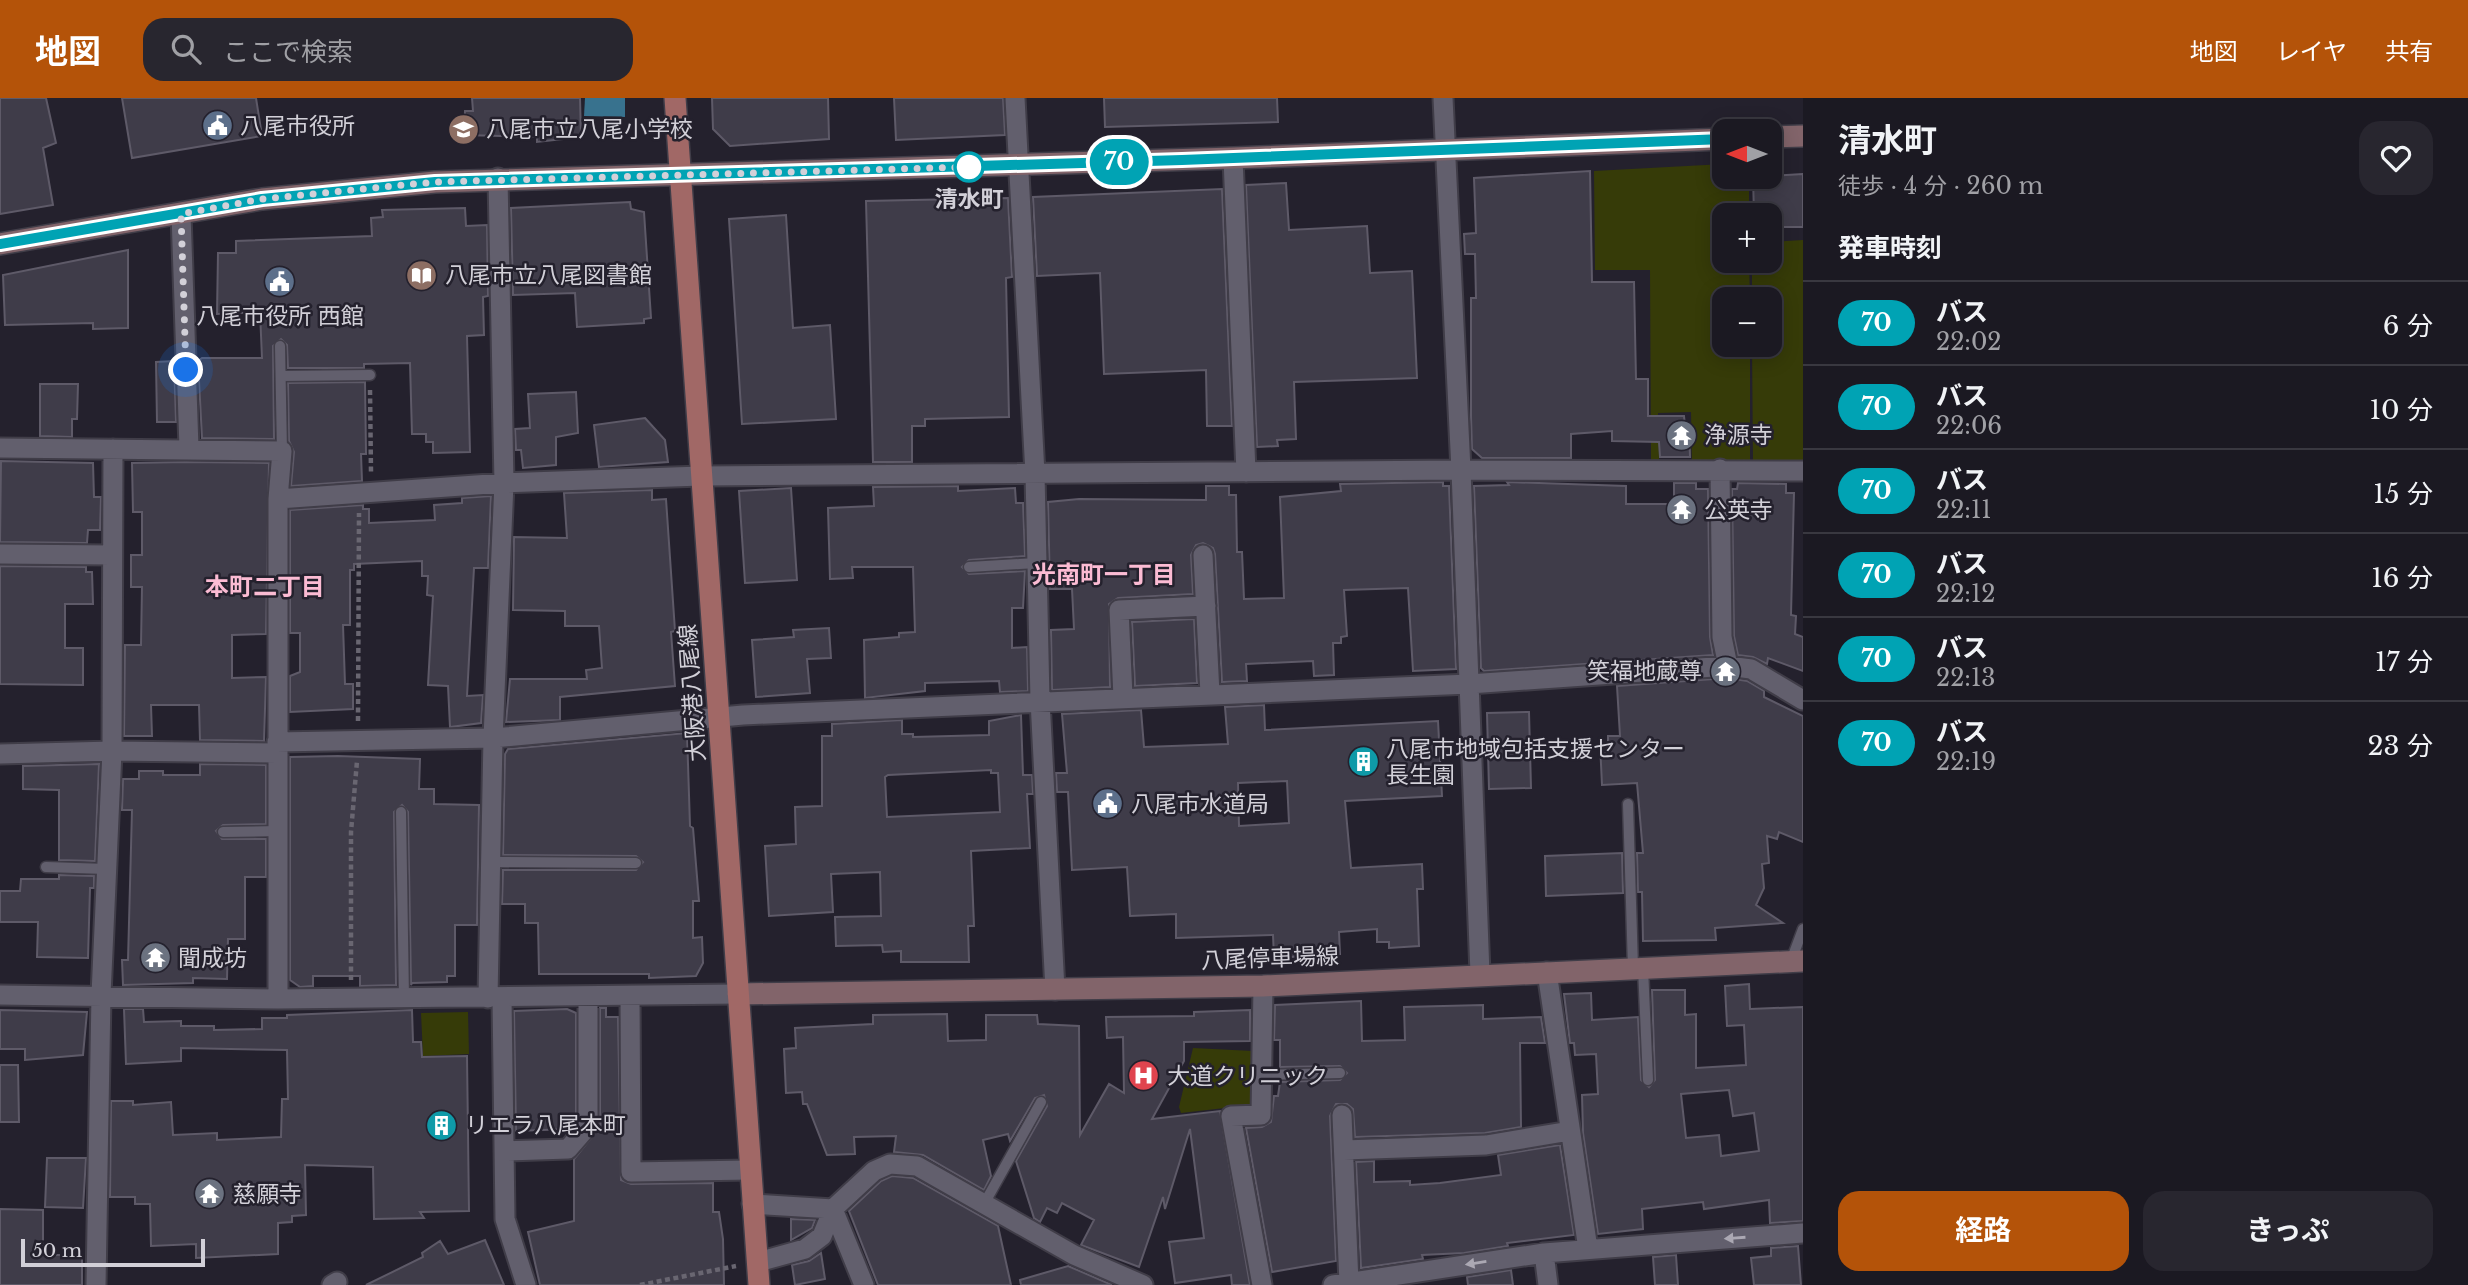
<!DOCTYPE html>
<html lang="ja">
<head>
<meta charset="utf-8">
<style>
	:root { --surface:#1b1922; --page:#28262f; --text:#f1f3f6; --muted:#a0a0a5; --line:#393840; --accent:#b45309 }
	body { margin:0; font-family:"Libre Baskerville","Noto Sans JP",serif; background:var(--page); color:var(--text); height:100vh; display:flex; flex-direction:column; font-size:26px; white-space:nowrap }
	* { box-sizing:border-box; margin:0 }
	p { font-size:23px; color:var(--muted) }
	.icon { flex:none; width:38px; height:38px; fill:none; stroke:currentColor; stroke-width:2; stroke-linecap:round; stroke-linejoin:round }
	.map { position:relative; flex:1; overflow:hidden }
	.details { display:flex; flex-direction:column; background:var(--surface); width:665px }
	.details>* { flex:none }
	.badge { padding:0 14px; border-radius:23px; font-size:24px; line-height:46px }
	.needle { width:46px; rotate:270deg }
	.buttons { position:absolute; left:1712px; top:21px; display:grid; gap:14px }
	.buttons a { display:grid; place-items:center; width:70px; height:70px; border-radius:14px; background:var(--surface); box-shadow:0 4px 18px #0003,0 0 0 2px var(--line); font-size:35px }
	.scale { position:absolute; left:21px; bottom:18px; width:184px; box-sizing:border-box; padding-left:7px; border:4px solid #d2d0d8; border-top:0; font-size:19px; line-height:24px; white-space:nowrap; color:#d2d0d8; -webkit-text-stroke:5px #24212d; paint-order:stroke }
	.you { position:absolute; width:35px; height:35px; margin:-18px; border:5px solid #fff; border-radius:50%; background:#1a73e8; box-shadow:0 0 0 10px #1a73e833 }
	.map>.badge { position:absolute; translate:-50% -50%; box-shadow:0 0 0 4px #fff }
	h2 { padding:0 35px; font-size:26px; line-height:63px }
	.round { display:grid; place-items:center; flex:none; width:74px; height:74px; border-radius:21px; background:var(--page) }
	.head { display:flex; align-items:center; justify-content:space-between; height:119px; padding:0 35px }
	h1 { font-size:33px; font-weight:700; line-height:52px }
	.cta { display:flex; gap:14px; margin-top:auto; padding:14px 35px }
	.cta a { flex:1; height:80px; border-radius:21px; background:var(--accent); color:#fff; font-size:28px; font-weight:700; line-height:80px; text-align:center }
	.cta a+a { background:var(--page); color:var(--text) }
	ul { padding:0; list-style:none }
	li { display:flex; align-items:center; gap:21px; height:84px; padding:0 35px; border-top:2px solid var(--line) }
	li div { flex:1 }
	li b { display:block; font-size:26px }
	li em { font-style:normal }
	li .badge { min-width:77px; font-weight:700; text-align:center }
	header { display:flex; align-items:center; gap:42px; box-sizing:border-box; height:98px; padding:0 35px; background:var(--accent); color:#fff }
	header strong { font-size:33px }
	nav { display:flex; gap:38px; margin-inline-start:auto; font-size:24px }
	.search { width:490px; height:63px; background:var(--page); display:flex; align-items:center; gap:18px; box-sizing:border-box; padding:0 24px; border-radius:21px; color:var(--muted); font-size:26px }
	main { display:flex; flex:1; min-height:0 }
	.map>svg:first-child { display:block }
</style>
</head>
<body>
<header>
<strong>地図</strong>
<div class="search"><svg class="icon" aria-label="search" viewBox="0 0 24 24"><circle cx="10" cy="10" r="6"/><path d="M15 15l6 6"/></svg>ここで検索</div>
<nav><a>地図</a><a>レイヤ</a><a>共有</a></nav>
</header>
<main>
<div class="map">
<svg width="1803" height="1187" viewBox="0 0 1803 1187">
	<rect width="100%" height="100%" fill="#24212d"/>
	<!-- green -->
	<path fill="#363b08" d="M1724 66V79H1749V117H1724V163H1749L1750 201H1724V247H1750V367L1692 366 1691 314 1658 315 1659 362H1651L1650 172H1595L1594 73Z
		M1803 142V364L1753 365 1752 247H1769V201H1752V163H1769V144Z
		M468 914 469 956 423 958 421 915Z
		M1193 950 1253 953 1251 1007 1181 1015 1179 1009Z"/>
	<!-- water -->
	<path fill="#38728e" d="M585 0H625V19L584 18Z"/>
	<!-- building -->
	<path fill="#3f3c49" stroke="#5e5a68" stroke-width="2" fill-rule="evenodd" d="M0 0H46L56 45 43 50 53 107 0 116Z
		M122 0H256L262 38 132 60Z
		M472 0H580L581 39 537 44V39L464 37 465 13H473Z
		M712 0H828L829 41 730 48 713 31Z
		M894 0H1003L1005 37 896 42Z
		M1104 0H1277L1278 24 1105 29Z
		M1590 73 1592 184H1634L1636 281H1648V318H1684L1685 328H1689L1690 359H1660L1659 344 1612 343V333L1571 336V360H1482L1472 351 1471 318V200H1476L1475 156H1465L1464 136 1476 135 1474 80Z
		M1803 76V129H1769V117H1754L1753 79Z
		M1286 85 1289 132 1367 128 1370 175 1412 173 1417 280 1294 284 1296 341 1277 342 1278 348 1257 349 1246 87Z
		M1222 91 1232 328H1207L1206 272 1104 276 1100 175 1037 178 1033 99Z
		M1008 100 1012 179 1006 180 1009 319 925 321V328H912V364H873L866 103Z
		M630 104 631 111 644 114 651 220 644 221V225L577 229 575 195 513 197 511 110Z
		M465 110 466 128 487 127 488 198 483 199 484 237 467 238 470 354 433 355V344H426V336H412L410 265 364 266V270H288L287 247 281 241 273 248 274 341 202 340 198 263 202 260H262L260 214 217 216 218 155H236V143L372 138 371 120 383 119 382 112Z
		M786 117 793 230 830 227 836 321 742 326 729 121Z
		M128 152V230L93 231V225L5 227 3 177Z
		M174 263 176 324H157L156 264Z
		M365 284 366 356H361L362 383 291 388 294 354 289 343 288 285Z
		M40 286H78L77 321H72V339L40 338Z
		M576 294 578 335 556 339V367L523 370 521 352H516L515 331 530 330 528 296Z
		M645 320 665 342 668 364 599 369 594 327Z
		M1 363 93 365 94 399H101L100 432H88L87 445 0 444Z
		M186 364 269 365 266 536 232 537V580L266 579 264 643 200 642 199 607H151L152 638H124L125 547H141L142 489H131V457H142V414H133L132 365Z
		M1443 384V388H1449L1456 571 1413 573 1408 490 1344 492 1347 538 1341 539V545H1333L1334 577 1314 578 1313 563 1246 566 1247 583 1222 584 1215 456 1213 450 1203 445 1196 447 1191 457 1193 496 1118 500 1109 506 1110 589 1052 592 1051 532 1074 531 1072 491H1050L1048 404 1079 401 1206 402V388H1229V397H1236L1237 454H1242L1244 501 1284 500 1280 399 1341 393 1340 386Z
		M1507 384 1626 388V406H1674V385H1696V391H1708L1710 539 1713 557 1484 573 1481 570 1474 388 1509 387Z
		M1738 385 1786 386V395H1794L1791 517 1796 518 1795 536 1803 539V573L1768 560 1767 566 1753 559 1738 557 1734 538 1732 391H1737Z
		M958 388V393L1015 390 1016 405H1023L1025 458 969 462 962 469 969 476 1025 473 1023 510H1012V550L1027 549 1028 593 1000 594 999 583 925 585V593L865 600 864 542 899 539V535L915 534 913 469H852L853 480 830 481 828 410 874 408 873 389Z
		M791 390 797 482 745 485 739 393Z
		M652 392V402L666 401 675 533 671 534 675 588 560 599V622L506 624 510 581H587L586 572 602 570 599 528H565V513L513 512 514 439 567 440 564 395Z
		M491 398 488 470H474L467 598 483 597 481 625 450 629 448 588 428 587 433 498 427 497 428 478H422V463L354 466V472H350V527H343L345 586H353V611L290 614V578L300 574V535H290V412L363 407V411H369V425L435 422 434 407 462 405V400Z
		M0 468 86 469V474H92L93 506H65V550H83V587L0 586Z
		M1194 521 1197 585 1135 588 1132 524Z
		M829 530 831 560 807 561 810 595 756 599 752 542 794 539 793 532Z
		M1728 580 1747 583 1764 593V599L1803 618V744L1779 734 1777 741 1767 738 1769 765 1762 766 1764 790 1756 807 1783 825 1715 830 1716 842 1643 843 1642 794H1638L1637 755H1643L1637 685 1602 687 1600 645H1608V638H1620L1617 588Z
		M1264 607 1265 632 1438 623 1442 698 1345 703 1351 770 1422 766 1423 791H1417L1419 848 1389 850V844H1377V831L1339 834 1340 856 1274 860 1273 837 1176 840V816L1130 818 1127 769 1072 772 1068 694H1057L1056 675H1067L1062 616 1141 612 1144 649 1228 646 1225 609ZM1287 683 1289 725 1239 728 1238 685Z
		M1529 614 1531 690 1489 691 1487 615Z
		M1021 617 1023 677H1032L1033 696H1027L1030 750 971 753 974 828H968L969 864H901V853L883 854 882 847 836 848 835 819 881 818 880 774 831 776 833 814 769 818 765 748 796 746 795 709 822 708V638H832V626L902 622V636H913V639L989 637V623ZM991 672V675H998L1000 714 887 719 885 679 888 677Z
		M687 635 690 728 693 730 699 803H693V840L702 839 703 865 696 878 649 880V876H539L538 825H525V806H502L503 772H636L643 764 636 758 503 757 505 656 508 651Z
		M338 658 420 661 419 691H434V706L479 707 477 827H455V878H447V884L412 885 411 887 408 714 402 707 394 714 396 887 360 888V878H313V888L300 889 290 882V659Z
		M99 666 95 763 59 762V692L23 691V668Z
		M200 666 266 667V726L223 727 216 733 222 741H266V779H245V841H228L227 881 193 880V885L123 887 122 862H128L132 712H122L123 681H139V673H163V677H200Z
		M1622 755 1623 795 1546 798 1545 758Z
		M59 777 94 778V790H90L88 860 37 859 38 824H0V793H20L21 781H59Z
		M1749 886 1750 911 1803 909V1123L1770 1125 1769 1102 1704 1111 1703 1104 1642 1111 1643 1131 1598 1136 1583 1035 1582 997 1598 996 1596 956 1575 957 1574 945H1570L1564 896 1591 895 1592 922 1638 919 1641 982 1649 989 1655 982 1652 892H1685V917L1696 916V970L1746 967 1744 927 1727 928 1725 888ZM1729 992 1733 1018 1754 1015 1759 1053 1721 1058 1719 1037 1686 1040 1681 996Z
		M1361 903 1362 943 1405 942 1404 909 1483 907V921L1541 919 1545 945H1520L1521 1029 1485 1035 1355 1039 1353 1011 1347 1006H1336L1330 1018 1336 1163 1272 1174 1246 1030 1262 1029 1271 1024 1274 998H1278L1280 984 1340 982 1347 975 1340 968 1280 969V942H1274L1275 907Z
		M600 910H606V919H618L621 1082 631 1086 713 1085V1114H719L723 1141 724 1187H540L528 1134 574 1123V1061L600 1029Z
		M124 911H143L144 924 181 923V928H214V932L262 931V920H287V917L412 912 413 944H421L422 959 467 958 469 1113 420 1114 424 1120 374 1121 373 1069 305 1067 306 1117 292 1118V1124L278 1125V1156L196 1160V1146L151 1148 150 1106H135V1099H110L111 1003H133V1007L171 1004 173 1037 217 1035V1042L281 1039 282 1001H288L287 952 181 950V963L126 966Z
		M567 911 576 915V1023L569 1031 516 1033 514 913Z
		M0 912 87 914 83 957 25 962V951H0Z
		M1250 912V943L1184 944V963L1152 1021 1220 1013 1250 1187H1232L1231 1177 1175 1185 1169 1144 1204 1140 1190 1031 1165 1111 1163 1099 1139 1169 1081 1147 1094 1122 1062 1105 1057 1115 1047 1110 1040 1124 1034 1120 1016 1063 1047 1008 1044 997 1035 1000 1010 1043 1008 1036 983 1042 991 1078 984 1092 923 1057 894 1054 896 1038 854 1039 855 1056 827 1057 807 1006H803L802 994 786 995 784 951 796 950 795 930 873 926V917L947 916 948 943 986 942V917H1037L1038 926 1079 928 1080 1037 1109 986 1124 995 1123 939 1107 940 1106 919 1194 918V914Z
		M0 967H18L19 1024H0Z
		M1560 1047 1574 1137 1507 1145 1508 1148 1464 1155 1422 1157 1423 1161 1361 1170 1356 1064 1374 1063V1084L1410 1083V1087L1440 1085 1501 1077 1498 1057Z
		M47 1060H86L83 1110 45 1109Z
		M892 1078 913 1080 998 1128 1011 1187H878L849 1113 881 1083Z
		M0 1111 43 1112V1157H82V1187H0Z
		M791 1121 815 1122 812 1130 791 1142Z
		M485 1142 504 1187H366L423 1159 422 1155 440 1143 448 1156Z
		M1798 1148 1801 1187H1754L1751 1160 1771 1158V1150Z
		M821 1155 825 1181 795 1187 792 1167 809 1163Z
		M1676 1157 1678 1187H1655L1653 1159Z
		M1068 1168 1112 1187H1021L1020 1182Z
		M1511 1172 1513 1187H1468L1467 1179Z"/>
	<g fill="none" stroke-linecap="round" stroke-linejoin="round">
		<defs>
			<path id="lane" d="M280 248 282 353
				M281 278 370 277
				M969 469 1036 465
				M1628 706 1633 870
				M401 714 404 900
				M223 734 278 733
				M492 764 636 765
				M46 769 106 771
				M1791 863 1803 831
				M1643 870 1648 982
				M1262 977 1340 975
				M984 1106 1041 1004"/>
			<path id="street" d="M1015 0 1035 376 1040 602 1055 892
				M1443 0 1461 372 1480 876
				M1233 60 1246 374
				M181 116 189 350
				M0 350 282 353 278 401V901
				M1720 371 1722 539 1728 568
				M278 401 504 385 701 378 1461 372 1803 373
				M0 456 111 457
				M1203 457 1210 596
				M1123 599 1119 512 1206 508
				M277 644 493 640 743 617 1469 586 1728 568 1751 571 1803 602
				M0 656 112 653 277 655
				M1547 874 1588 1151
				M0 897 278 901 738 896
				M630 898 631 1074 749 1072
				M488 900 493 640 504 385 498 80
				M502 900 505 1121 526 1187
				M1342 1017 1349 1185
				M1344 1052 1486 1047 1570 1033
				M504 1053 568 1051 588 1028V898
				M752 1106 833 1111 822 1138 805 1151 758 1164
				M1544 1155 1548 1187
				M96 1187 101 897 112 653 113 351
				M332 1187 337 1184
				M864 1187 833 1111 874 1073 890 1066 917 1068 1074 1157 1143 1187
				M1262 1187 1231 1018 1261 1017 1263 888
				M1333 1187 1544 1155 1803 1135"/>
			<path id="secondary" d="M1769 39 1803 38
				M0 146 262 101 435 84 1233 60 1724 41
				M738 896 1263 888 1803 863"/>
			<path id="primary" d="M675 0 759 1187"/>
		</defs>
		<!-- lane casing -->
		<use href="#lane" stroke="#403d48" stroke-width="13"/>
		<!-- street casing -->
		<use href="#street" stroke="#403d48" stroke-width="23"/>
		<!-- secondary casing -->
		<use href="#secondary" stroke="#403d48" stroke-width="24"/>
		<!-- primary casing -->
		<use href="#primary" stroke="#403d48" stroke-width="24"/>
		<!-- path -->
		<path stroke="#696671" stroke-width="4.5" stroke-dasharray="5 3.5" stroke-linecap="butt" d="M370 292 371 374
			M358 623 359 415
			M351 882V734L357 663
			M640 1187 736 1168"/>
		<!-- lane -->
		<use href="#lane" stroke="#625f6d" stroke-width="10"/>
		<!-- street -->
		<use href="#street" stroke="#625f6d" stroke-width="19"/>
		<!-- secondary -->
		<use href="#secondary" stroke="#82646a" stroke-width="21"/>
		<!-- primary -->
		<use href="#primary" stroke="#a16866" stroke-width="21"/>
	</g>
	<!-- one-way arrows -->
	<defs><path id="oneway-solid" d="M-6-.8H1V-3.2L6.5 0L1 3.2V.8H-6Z" transform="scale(1.75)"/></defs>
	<g fill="#aba8b3">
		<use href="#oneway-solid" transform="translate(1735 1140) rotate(176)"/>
		<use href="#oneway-solid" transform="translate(1476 1165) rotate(171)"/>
	</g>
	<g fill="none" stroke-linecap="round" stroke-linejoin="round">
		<defs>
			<path id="line" d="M0 146 262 101 435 84 1182 62 1724 41"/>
		</defs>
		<!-- line casing -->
		<use href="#line" stroke="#fff" stroke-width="16"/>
		<!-- line -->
		<use href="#line" stroke="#00a3b4" stroke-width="10"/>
		<!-- walk -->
		<path stroke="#d2d0d8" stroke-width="7" stroke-dasharray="0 12.6" d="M186 272 181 116 262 101 435 84 969 69"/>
	</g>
	<!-- icons -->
	<defs>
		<symbol id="civic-disc" viewBox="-11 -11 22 22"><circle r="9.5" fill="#5c6f8a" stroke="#24212d"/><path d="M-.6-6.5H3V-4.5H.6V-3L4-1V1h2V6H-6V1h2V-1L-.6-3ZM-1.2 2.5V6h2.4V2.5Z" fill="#fff"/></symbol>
		<symbol id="school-disc" viewBox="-11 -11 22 22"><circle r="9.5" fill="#8d6e63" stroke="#24212d"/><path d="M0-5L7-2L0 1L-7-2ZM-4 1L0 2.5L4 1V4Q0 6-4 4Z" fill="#fff"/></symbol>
		<symbol id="library-disc" viewBox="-11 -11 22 22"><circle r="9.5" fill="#8d6e63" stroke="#24212d"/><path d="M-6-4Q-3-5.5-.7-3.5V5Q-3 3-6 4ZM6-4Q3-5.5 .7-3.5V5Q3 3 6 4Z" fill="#fff"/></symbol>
		<symbol id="temple-disc" viewBox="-11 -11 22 22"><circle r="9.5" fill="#6b7280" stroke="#24212d"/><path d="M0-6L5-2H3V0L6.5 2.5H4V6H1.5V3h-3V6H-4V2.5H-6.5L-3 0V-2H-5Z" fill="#fff"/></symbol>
		<symbol id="building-disc" viewBox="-11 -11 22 22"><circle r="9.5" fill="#0f9aa8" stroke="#24212d"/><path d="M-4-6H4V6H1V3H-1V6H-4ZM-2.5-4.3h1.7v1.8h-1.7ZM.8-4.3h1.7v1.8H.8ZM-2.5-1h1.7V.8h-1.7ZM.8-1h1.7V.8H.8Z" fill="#fff"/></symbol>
		<symbol id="hospital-disc" viewBox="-11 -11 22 22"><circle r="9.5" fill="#e0444e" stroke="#24212d"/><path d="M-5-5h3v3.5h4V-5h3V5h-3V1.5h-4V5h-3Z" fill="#fff"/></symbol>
	</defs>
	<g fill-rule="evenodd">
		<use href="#civic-disc" x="200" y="10" width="35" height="35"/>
		<use href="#school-disc" x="446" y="14" width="35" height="35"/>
		<use href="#library-disc" x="404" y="160" width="35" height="35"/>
		<use href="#civic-disc" x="262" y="166" width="35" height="35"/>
		<use href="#temple-disc" x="1664" y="320" width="35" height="35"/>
		<use href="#temple-disc" x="1664" y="394" width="35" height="35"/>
		<use href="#temple-disc" x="1708" y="556" width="35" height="35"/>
		<use href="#building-disc" x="1346" y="646" width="35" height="35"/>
		<use href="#civic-disc" x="1090" y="688" width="35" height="35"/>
		<use href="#temple-disc" x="138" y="842" width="35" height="35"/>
		<use href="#hospital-disc" x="1126" y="960" width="35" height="35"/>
		<use href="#building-disc" x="424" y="1010" width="35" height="35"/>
		<use href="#temple-disc" x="192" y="1078" width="35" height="35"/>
	</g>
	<!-- markers -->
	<circle fill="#fff" stroke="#00a3b4" stroke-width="3.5" cx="969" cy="69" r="14"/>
	<g text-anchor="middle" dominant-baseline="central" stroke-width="5" stroke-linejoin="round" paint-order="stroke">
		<!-- poi labels -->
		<g font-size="23" fill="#d2d0d8" stroke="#24212d" text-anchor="start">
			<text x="240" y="28">八尾市役所</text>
			<text x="486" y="31">八尾市立八尾小学校</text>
			<text x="445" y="177">八尾市立八尾図書館</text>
			<text x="280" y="218" text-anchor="middle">八尾市役所 西館</text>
			<text x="1704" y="337">浄源寺</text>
			<text x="1704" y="412">公英寺</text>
			<text x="1702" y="573" text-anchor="end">笑福地蔵尊</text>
			<text x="1386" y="651">八尾市地域包括支援センター<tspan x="1386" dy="26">長生園</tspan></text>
			<text x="1131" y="706">八尾市水道局</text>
			<text x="178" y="860">聞成坊</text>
			<text x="1167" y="978">大道クリニック</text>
			<text x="465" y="1027">リエラ八尾本町</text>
			<text x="233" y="1096">慈願寺</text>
		</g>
		<!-- stop labels -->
		<g font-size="23" font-weight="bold" fill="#d2d0d8" stroke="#24212d">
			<text x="969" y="101">清水町</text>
		</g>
		<!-- street labels -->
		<g font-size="23" fill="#d2d0d8" stroke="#24212d">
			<text transform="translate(692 595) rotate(-94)">大阪港八尾線</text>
			<text transform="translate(1270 860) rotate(-2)">八尾停車場線</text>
		</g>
		<!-- neighbourhood labels -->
		<g font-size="24" font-weight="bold" fill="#fbbbd3" stroke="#24212d">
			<text x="1104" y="476">光南町一丁目</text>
			<text x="265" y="488">本町二丁目</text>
		</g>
	</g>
</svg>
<div class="buttons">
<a><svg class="needle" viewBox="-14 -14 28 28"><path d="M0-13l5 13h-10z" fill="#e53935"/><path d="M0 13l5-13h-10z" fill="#a0a0a5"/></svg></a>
<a>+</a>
<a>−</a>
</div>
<div class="scale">50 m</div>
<div class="you" style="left:186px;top:272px"></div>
<b class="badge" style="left:1119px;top:64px;background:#00a3b4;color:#fff">70</b>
</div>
<section class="details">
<div class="head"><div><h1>清水町</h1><p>徒歩 · 4 分 · 260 m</p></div><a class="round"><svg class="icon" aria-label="heart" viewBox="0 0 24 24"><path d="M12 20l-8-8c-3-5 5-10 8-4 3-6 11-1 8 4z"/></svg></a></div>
<h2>発車時刻</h2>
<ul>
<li><span class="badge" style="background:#00a3b4;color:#fff">70</span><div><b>バス</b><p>22:02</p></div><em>6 分</em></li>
<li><span class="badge" style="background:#00a3b4;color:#fff">70</span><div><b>バス</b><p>22:06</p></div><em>10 分</em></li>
<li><span class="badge" style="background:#00a3b4;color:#fff">70</span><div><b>バス</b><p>22:11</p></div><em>15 分</em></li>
<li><span class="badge" style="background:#00a3b4;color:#fff">70</span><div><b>バス</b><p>22:12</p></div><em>16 分</em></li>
<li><span class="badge" style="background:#00a3b4;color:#fff">70</span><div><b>バス</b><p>22:13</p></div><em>17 分</em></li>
<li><span class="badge" style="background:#00a3b4;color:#fff">70</span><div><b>バス</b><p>22:19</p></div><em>23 分</em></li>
</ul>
<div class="cta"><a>経路</a><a>きっぷ</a></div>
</section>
</main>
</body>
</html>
